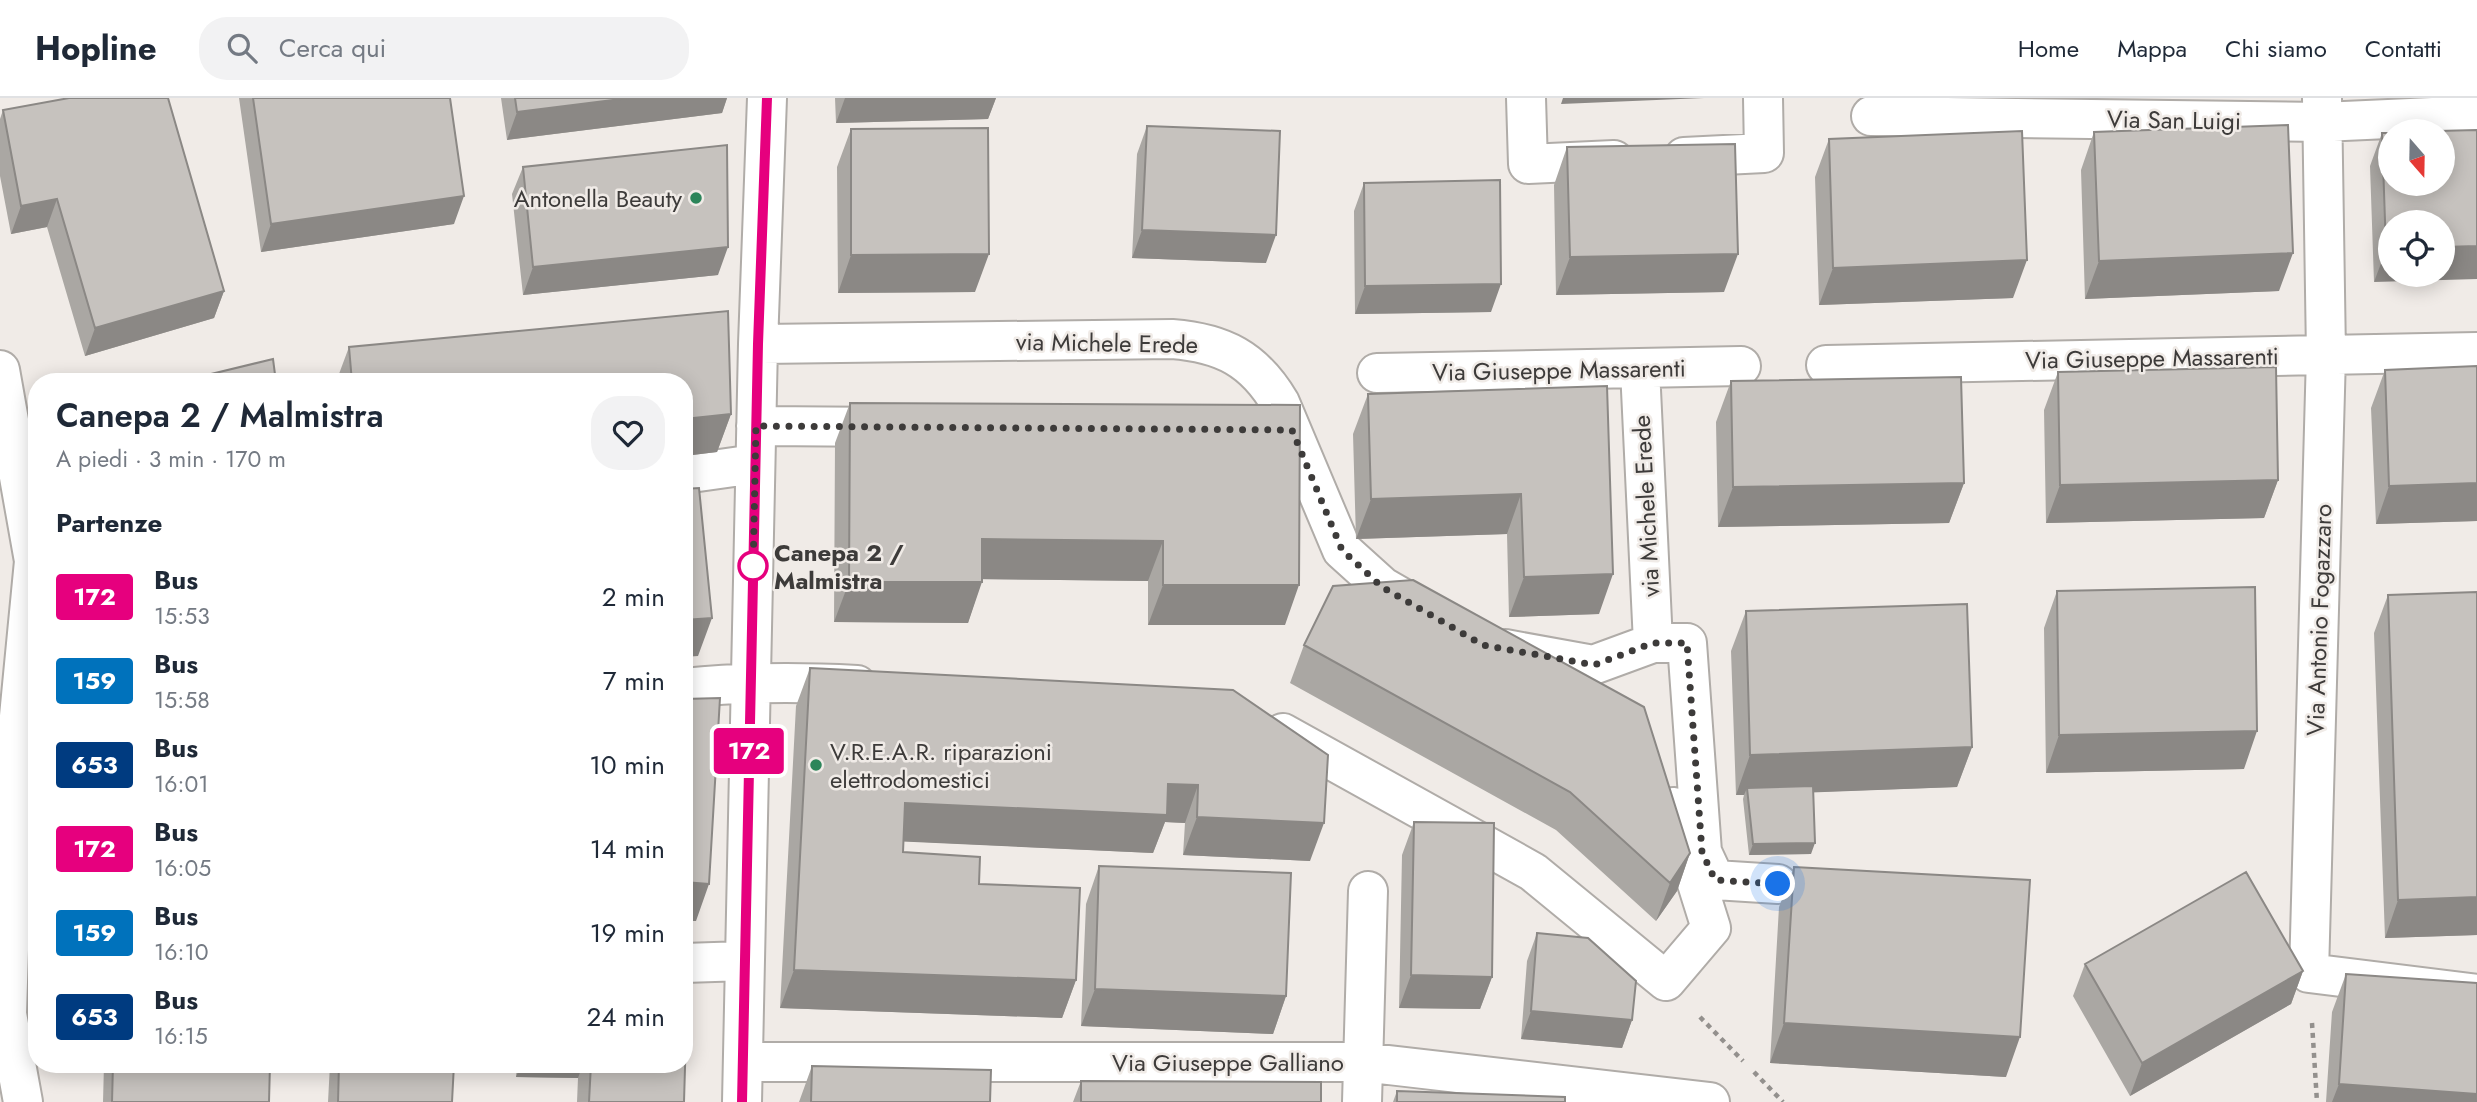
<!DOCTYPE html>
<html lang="it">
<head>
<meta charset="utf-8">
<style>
	:root { --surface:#fff; --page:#f2f2f3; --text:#1f2937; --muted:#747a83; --line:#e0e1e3 }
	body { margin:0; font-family:Jost,sans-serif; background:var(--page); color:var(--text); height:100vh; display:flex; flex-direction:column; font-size:26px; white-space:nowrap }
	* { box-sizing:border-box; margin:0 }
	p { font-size:23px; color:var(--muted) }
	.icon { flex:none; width:38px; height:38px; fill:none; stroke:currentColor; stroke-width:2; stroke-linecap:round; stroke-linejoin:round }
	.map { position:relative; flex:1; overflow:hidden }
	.panel { position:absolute; left:28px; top:275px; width:665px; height:700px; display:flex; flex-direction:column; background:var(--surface); border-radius:28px; box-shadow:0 4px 18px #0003 }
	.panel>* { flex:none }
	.badge { padding:0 14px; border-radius:5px; font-size:24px; line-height:46px }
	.needle { width:46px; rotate:160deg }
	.buttons { position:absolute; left:2378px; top:21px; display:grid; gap:14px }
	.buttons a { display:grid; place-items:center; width:77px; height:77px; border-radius:50%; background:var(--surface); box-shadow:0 4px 18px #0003; font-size:35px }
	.you { position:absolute; width:35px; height:35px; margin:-18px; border:5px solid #fff; border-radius:50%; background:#1a73e8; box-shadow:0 0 0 10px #1a73e833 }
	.map>.badge { position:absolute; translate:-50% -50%; box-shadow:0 0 0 4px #fff }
	h2 { padding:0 28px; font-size:26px; line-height:63px }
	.round { display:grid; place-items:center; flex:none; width:74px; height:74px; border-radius:28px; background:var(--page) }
	.summary { display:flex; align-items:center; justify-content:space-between; height:119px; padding:0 28px }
	h1 { font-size:33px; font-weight:600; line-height:52px }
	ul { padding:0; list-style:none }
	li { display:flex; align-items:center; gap:21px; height:84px; padding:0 28px }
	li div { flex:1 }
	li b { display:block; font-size:26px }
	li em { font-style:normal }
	li .badge { min-width:77px; font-weight:700; text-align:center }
	header { display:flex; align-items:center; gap:42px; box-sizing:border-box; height:98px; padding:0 35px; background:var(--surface); border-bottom:2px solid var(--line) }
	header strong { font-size:33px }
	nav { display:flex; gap:38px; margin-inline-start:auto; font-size:24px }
	.search { width:490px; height:63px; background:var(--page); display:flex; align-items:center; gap:18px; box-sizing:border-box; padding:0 24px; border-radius:28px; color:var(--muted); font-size:26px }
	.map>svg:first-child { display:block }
</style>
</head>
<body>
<header>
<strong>Hopline</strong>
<div class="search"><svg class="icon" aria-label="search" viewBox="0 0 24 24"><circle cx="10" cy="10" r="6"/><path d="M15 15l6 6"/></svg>Cerca qui</div>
<nav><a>Home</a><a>Mappa</a><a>Chi siamo</a><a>Contatti</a></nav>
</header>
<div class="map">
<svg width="2477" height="1004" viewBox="0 0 2477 1004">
	<rect width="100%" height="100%" fill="#f0ebe7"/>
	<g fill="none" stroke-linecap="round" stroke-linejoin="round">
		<defs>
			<path id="minor" d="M1526 0 1528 66 1614 62
				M2322 0 2326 257 2309 875 2477 896
				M1871 18 2322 24 2477 17
				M1684 59 1764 55 1763 0
				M758 246 1172 241C1223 245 1254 261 1280 305L1342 452 1383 489 1423 512
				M1826 267 2477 254
				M0 272 34 463 15 660 7 916 23 1004
				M1377 275 1741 268
				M756 328 894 329
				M684 376 755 366
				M1653 545H1687L1702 754 1715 782 1778 786
				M1505 551 1593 567 1653 545 1640 271
				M684 590C742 584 799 584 857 587
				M1283 635 1533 774 1666 883 1711 830 1673 709
				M684 865 745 863
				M743 964H1363L1710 1004
				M742 1004 758 246 767 0
				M1362 1004 1368 793"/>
		</defs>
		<!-- minor casing -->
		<use href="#minor" stroke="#b0aca8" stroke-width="42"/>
		<!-- path -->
		<path stroke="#93908d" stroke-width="4.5" stroke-dasharray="5 5" stroke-linecap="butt" d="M1700 919 1743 963
			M2312 925 2317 1004
			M1754 974 1783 1004"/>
		<!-- minor -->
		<use href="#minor" stroke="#fff" stroke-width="38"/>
	</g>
	<!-- wall -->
	<path fill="#aaa7a3" d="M239 0H450L454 126 261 154Z
		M501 0H727L722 15 507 42Z
		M835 0H996L988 21 836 25Z
		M3 12 224 193 214 220 85 258 47 129 11 136 0 78V21Z
		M1147 28 1266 165 1132 160 1137 56Z
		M851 31 975 194 838 195 837 69Z
		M2477 32 2374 184 2370 68 2382 35Z
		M2094 34 2279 193 2085 201 2081 72Z
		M1829 41 2013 200 1819 207 1815 79Z
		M1567 49 1724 194 1556 197 1554 87Z
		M523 69 718 177 523 197 512 96Z
		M1364 85 1491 214 1355 216 1354 113Z
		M728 213 731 316 717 354 684 358V284H336L349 249Z
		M2477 268V423L2376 426 2371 310 2385 272Z
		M2058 274 2278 382 2264 420 2046 425 2044 312Z
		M1731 283 1964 385 1949 425 1718 429 1716 324Z
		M1607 288 1599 516 1509 519 1507 436 1356 441 1353 336 1368 296Z
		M850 305 1300 307 1285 527H1148V483L982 481 968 525 834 524 835 345Z
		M2057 493 2244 671 2046 675 2044 530Z
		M2388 497 2477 837 2385 840 2374 535Z
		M1746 513 1972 649 1957 689 1813 694 1811 756 1749 757 1743 701 1744 697H1736L1731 553Z
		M1304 547 1690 755 1677 793 1656 823 1556 732 1290 585Z
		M810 570 1233 592 1310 763 1183 757 1185 725 1165 724 1153 755 903 743V754L979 786 1076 882 1062 920 780 910 796 608Z
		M1414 724 1492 879 1480 911 1399 910 1402 757Z
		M1099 768 1286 898 1273 936 1081 928 1086 806Z
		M1794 769 2006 979 1770 965 1779 809Z
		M1537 835 1632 922 1622 950 1521 941 1527 863Z
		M2085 866 2303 873 2291 906 2130 998 2073 898Z
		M2346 876 2477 1004H2326L2332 914Z
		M104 966H270L269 1004H103Z
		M330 966H454L452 1004H328Z
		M517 966H684V1004H577L578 980 516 979Z
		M812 968 990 1004H799Z
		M1081 983 1321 1004H1073Z
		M1397 993 1565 1004H1393Z"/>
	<!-- shaded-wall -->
	<path fill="#8b8885" d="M629 0H727L722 15 507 42 517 14Z
		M845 0H996L988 21 836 25Z
		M1563 0H1704L1561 6Z
		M464 98 454 126 261 154 271 126Z
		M57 101 47 129 11 136 21 108Z
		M1142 132 1276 137 1266 165 1132 160Z
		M2477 148V181L2374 184 2386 152 2390 151V177H2443V149Z
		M728 149 718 177 523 197 533 169Z
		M2293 155 2279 193 2085 201 2099 163Z
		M989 156 975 194 838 195 851 157Z
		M1738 156 1724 194 1556 197 1570 159Z
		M2027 162 2013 200 1819 207 1833 170Z
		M1501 186 1491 214 1355 216 1365 188Z
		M224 193 214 220 85 258 95 230Z
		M731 316 717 354 684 358V321Z
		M2278 382 2264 420 2046 425 2060 387Z
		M1964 385 1949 425 1718 429 1733 389Z
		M2477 385V423L2376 426 2389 388Z
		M1521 396 1507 436 1356 441 1371 401Z
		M982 441 1163 443 1148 483 968 481Z
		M1613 476 1599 516 1509 519 1524 479Z
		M849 484H982L968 525 834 524Z
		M1163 487H1299L1285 527H1148Z
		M712 520 698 558 684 559V522Z
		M2257 633 2244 671 2046 675 2059 637Z
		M1972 649 1957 689 1748 697 1747 690 1744 697H1736L1750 657Z
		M1168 686 1198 687 1185 725 1165 724 1153 755 892 743 905 705Z
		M1197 719 1324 725 1310 763 1183 757Z
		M1815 745 1811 756 1749 757 1753 746Z
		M1690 755 1677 793 1656 823 1670 785Z
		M684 784 709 786 696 823H684Z
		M2477 799V837L2385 840 2398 802Z
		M794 872 1076 882 1062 920 780 910Z
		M2303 873 2291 906 2130 998 2142 965Z
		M1411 877 1492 879 1480 911 1399 910Z
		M1095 891 1286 898 1273 936 1081 928Z
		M1531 913 1632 922 1622 950 1521 941Z
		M1784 925 2020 939 2006 979 1770 965Z
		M521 966H583L578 980 516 979Z
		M2339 986 2477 996V1004H2332Z"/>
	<!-- building -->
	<path fill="#c6c2be" stroke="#8b8885" stroke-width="2" d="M69 0H168L224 193 95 230 57 101 21 108 3 12Z
		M253 0H450L464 98 271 126Z
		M515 0H629L517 14Z
		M2288 27 2293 155 2099 163 2094 34Z
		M1147 28 1280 33 1276 137 1142 132Z
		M988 30 989 156 851 157V31Z
		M2477 32V148L2443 149V124H2390V151L2386 152 2382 35H2390V86H2443V33H2437Z
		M2022 33 2027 162 1833 170 1829 41Z
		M1735 46 1738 156 1570 159 1567 49Z
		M727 47 728 149 533 169 523 69Z
		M1500 82 1501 186 1365 188 1364 85Z
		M728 213 731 316 684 321V284H352L349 249Z
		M273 261 276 284H178Z
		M2477 268V385L2389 388 2385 272Z
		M2276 269 2278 382 2060 387 2058 274Z
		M1961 279 1964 385 1733 389 1731 283Z
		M1607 288 1613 476 1524 479 1521 396 1371 401 1368 296Z
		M850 305 1300 307 1299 487H1163V443L982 441V484H849Z
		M699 390 712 520 684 522V391Z
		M1413 482 1644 609 1690 755 1670 785 1570 694 1304 547 1333 488Z
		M2255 489 2257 633 2059 637 2057 493Z
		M2477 494V799L2398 802 2388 497Z
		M1967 506 1972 649 1750 657 1746 513Z
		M810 570 1233 592 1328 657 1324 725 1197 719 1198 687 1168 686 1167 717 905 705 903 754 980 759 979 786 1080 790 1076 882 794 872Z
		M720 600 709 786 684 784V601Z
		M1813 688 1815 745 1753 746 1747 690Z
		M1414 724 1494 725 1492 879 1411 877Z
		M1099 768 1291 775 1286 898 1095 891Z
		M1794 769 2030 782 2020 939 1784 925Z
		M2246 774 2303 873 2142 965 2085 866Z
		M1537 835 1588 840 1636 883 1632 922 1531 913Z
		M684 867H688L684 1004H589L591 966H684Z
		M2346 876 2477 885V996L2339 986Z
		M113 966H270L269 1004H112Z
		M339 966H454L452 1004H338Z
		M812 968 991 972 990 1004H811Z
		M1081 983 1321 984V1004H1081Z
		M1397 993 1565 999V1004H1397Z"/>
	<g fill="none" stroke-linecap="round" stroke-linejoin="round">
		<defs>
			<path id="line" d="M742 1004 758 246 767 0"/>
		</defs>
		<!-- line casing -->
		<use href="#line" stroke="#fff" stroke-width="16"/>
		<!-- line -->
		<use href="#line" stroke="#e6007e" stroke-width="10"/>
		<!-- walk -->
		<path stroke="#3d3b3a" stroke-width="7" stroke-dasharray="0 12.6" d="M753 468V476L756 328 1292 332 1342 452 1382 489 1483 547 1594 567 1653 545H1687L1702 754 1715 782 1778 786"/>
	</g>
	<!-- markers -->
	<g fill="#2c855a" stroke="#f0ebe7" stroke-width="2.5">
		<circle cx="696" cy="100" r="7"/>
		<circle cx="816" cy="667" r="7"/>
	</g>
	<circle fill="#fff" stroke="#e6007e" stroke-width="3.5" cx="753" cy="468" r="14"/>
	<g text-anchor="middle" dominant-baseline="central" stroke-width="5" stroke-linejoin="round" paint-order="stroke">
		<!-- street labels -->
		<g font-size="24" fill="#3d3b3a" stroke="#f0ebe7">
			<text transform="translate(2174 22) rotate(1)">Via San Luigi</text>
			<text transform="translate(1107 245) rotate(1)">via Michele Erede</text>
			<text transform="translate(2152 260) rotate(-1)">Via Giuseppe Massarenti</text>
			<text transform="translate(1559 272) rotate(-1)">Via Giuseppe Massarenti</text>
			<text transform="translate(1646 408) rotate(-93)">via Michele Erede</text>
			<text transform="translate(2319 522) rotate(-88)">Via Antonio Fogazzaro</text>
			<text x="1228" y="964">Via Giuseppe Galliano</text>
		</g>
		<!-- poi labels -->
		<g font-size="24" fill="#3d3b3a" stroke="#f0ebe7" text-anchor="end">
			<text x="682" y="100">Antonella Beauty</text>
			<text x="830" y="653" text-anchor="start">V.R.E.A.R. riparazioni<tspan x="830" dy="28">elettrodomestici</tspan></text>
		</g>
		<!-- stop labels -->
		<g font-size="24" font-weight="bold" fill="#3d3b3a" stroke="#f0ebe7" text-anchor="start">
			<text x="774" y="454">Canepa 2 /<tspan x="774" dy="28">Malmistra</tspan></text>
		</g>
	</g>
</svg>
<div class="buttons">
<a><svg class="needle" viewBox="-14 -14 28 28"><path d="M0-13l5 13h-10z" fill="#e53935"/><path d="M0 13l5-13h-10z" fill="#747a83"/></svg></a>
<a><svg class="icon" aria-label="locate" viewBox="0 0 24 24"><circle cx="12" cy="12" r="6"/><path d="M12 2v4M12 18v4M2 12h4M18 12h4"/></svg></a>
</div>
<div class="you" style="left:1778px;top:786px"></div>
<b class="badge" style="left:749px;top:653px;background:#e6007e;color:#fff">172</b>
<section class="panel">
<div class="summary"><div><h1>Canepa 2 / Malmistra</h1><p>A piedi · 3 min · 170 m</p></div><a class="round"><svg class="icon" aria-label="heart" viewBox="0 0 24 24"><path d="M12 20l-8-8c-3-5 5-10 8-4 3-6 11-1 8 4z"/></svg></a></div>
<h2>Partenze</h2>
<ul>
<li><span class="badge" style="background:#e6007e;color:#fff">172</span><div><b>Bus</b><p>15:53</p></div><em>2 min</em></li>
<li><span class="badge" style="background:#0072bc;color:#fff">159</span><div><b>Bus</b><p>15:58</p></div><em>7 min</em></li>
<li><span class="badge" style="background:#003b80;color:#fff">653</span><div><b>Bus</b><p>16:01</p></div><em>10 min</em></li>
<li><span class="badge" style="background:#e6007e;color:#fff">172</span><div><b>Bus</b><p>16:05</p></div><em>14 min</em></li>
<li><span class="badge" style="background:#0072bc;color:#fff">159</span><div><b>Bus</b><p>16:10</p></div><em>19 min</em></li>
<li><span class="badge" style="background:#003b80;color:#fff">653</span><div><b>Bus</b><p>16:15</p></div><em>24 min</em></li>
</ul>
</section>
</div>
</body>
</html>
